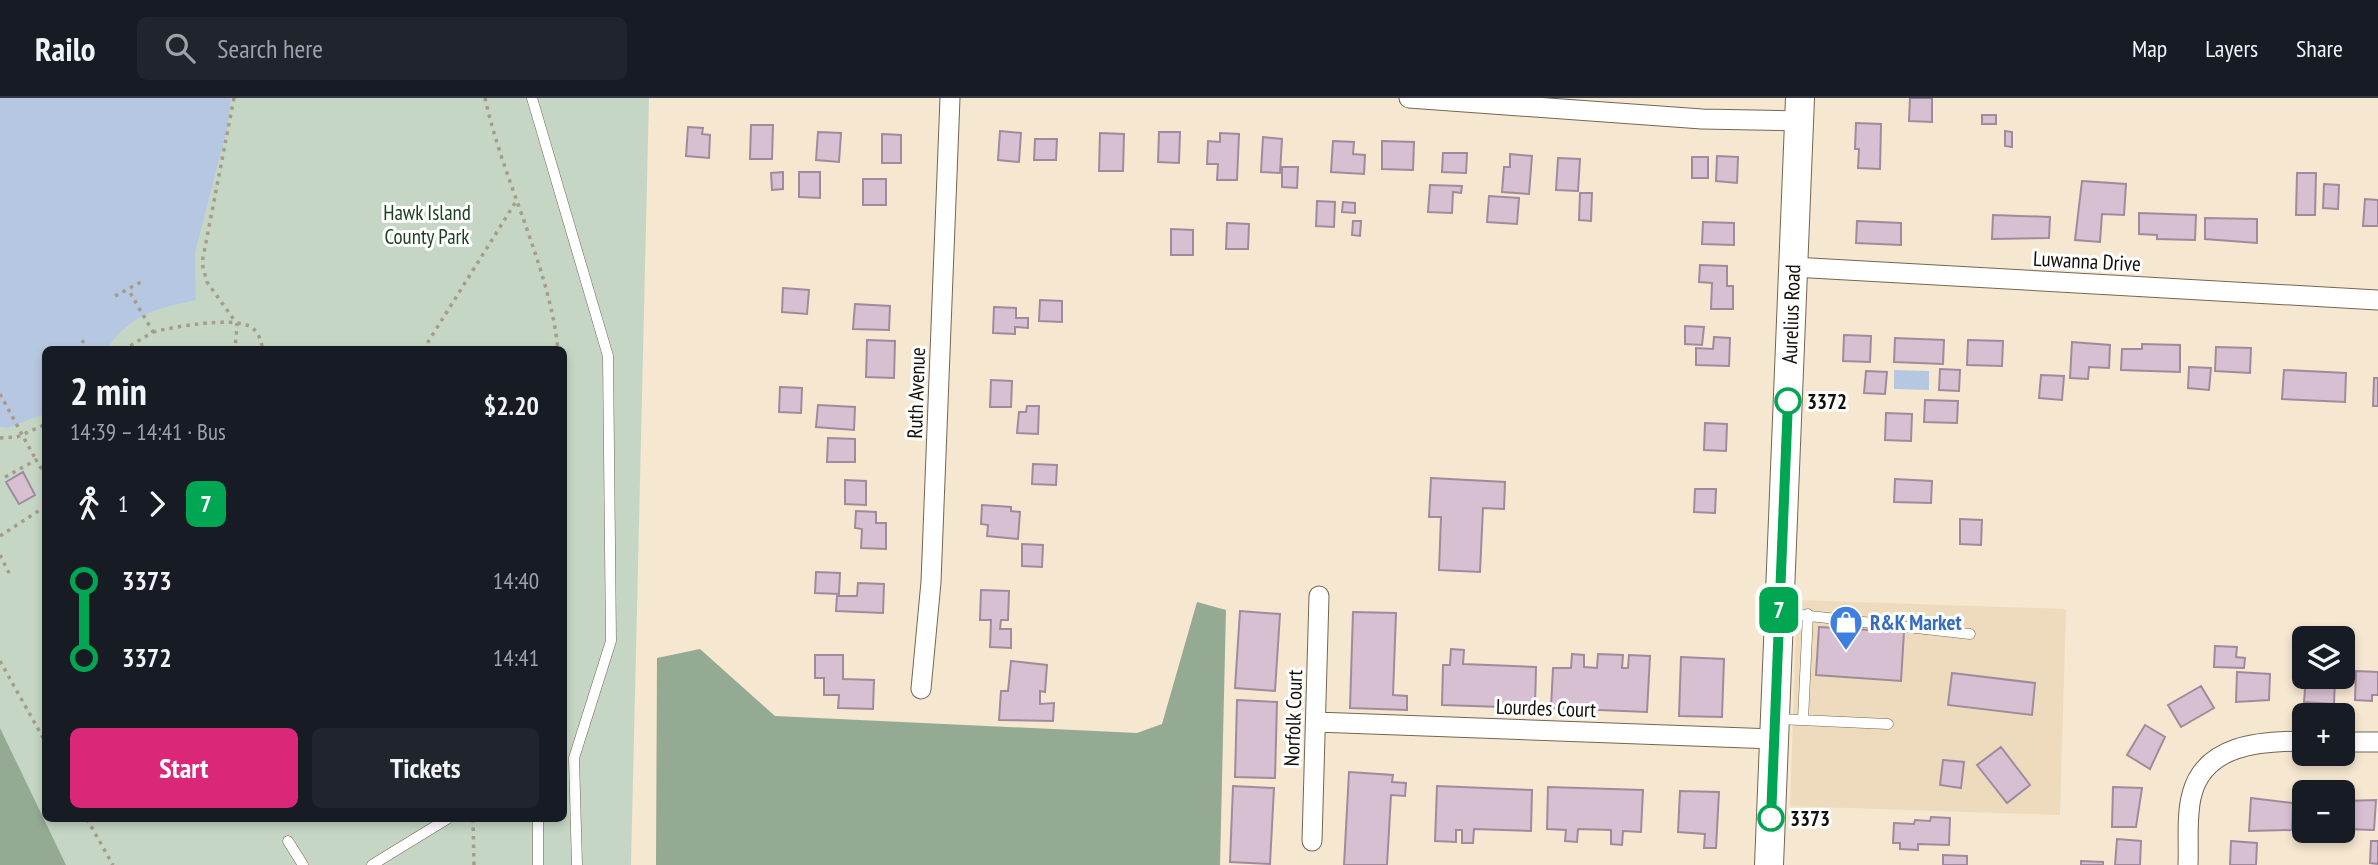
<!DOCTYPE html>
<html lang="en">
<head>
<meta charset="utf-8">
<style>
	:root { --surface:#171b24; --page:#20242c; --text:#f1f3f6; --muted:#9ea1a6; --line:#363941; --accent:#db2777 }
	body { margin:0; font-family:"PT Sans Narrow",sans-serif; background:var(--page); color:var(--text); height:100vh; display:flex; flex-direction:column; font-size:26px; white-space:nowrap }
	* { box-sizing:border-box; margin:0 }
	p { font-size:23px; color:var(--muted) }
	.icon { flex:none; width:38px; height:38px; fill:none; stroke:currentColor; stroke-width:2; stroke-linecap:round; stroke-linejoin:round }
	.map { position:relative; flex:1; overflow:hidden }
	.drawer { position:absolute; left:42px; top:248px; width:525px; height:476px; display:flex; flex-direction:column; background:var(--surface); border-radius:10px; box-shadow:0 4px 10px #0003 }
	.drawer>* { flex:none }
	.badge { padding:0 14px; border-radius:10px; font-size:24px; line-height:46px }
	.buttons { position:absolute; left:2292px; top:528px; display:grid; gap:14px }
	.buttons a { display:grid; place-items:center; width:63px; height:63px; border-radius:10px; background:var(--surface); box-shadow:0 4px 10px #0003; font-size:35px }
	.map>.badge { position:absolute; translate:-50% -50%; box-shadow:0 0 0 4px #fff }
	.legs { display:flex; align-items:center; gap:10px; height:77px; padding:0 28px; font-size:23px }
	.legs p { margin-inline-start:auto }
	.overview { display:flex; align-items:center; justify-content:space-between; height:119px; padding:0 28px }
	h1 { font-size:38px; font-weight:800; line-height:52px }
	.action { display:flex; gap:14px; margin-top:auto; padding:14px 28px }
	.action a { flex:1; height:80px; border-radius:10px; background:var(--accent); color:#fff; font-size:28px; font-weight:800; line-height:80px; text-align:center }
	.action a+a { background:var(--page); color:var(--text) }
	ul { padding:0 28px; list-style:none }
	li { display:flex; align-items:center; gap:24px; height:77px; font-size:26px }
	li i { display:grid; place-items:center; width:10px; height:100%; margin:0 9px; background:currentColor }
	li i::after { content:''; width:18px; height:18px; margin:-9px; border:5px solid; border-radius:50%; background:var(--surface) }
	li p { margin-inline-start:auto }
	li:first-child i { background:linear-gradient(#0000 50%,currentColor 0) }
	li:last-child i { background:linear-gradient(currentColor 50%,#0000 0) }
	header { display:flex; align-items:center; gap:42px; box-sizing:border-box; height:98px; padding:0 35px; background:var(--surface); border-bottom:2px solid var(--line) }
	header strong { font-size:33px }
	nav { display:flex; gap:38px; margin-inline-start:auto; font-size:24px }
	.search { width:490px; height:63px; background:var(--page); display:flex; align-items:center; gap:18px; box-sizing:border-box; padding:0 24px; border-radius:10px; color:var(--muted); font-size:26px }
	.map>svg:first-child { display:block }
</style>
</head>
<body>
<header>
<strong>Railo</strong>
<div class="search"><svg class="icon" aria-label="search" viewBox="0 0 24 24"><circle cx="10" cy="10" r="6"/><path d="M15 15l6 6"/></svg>Search here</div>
<nav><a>Map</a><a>Layers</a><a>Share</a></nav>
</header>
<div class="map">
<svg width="2378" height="767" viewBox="0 0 2378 767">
	<rect width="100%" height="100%" fill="#f6e7d0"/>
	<!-- built -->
	<path fill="#eedbbd" d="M1797 502 2066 511 2060 717 1790 708Z"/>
	<!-- green -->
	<path fill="#c5d7c4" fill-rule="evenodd" d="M0 0H649L631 767H0ZM46 252H564V721H46Z"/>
	<!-- forest -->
	<path fill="#94aa93" d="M1197 504 1226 512 1220 767H656L657 560 700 551 775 618 1137 635 1162 626Z
		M0 630 66 767H0Z"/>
	<!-- water -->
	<path fill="#b6c8e1" d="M0 0H231L228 27 195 155 196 202C155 211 131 216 106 252H46L45 316 7 330 0 329Z
		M1894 272 1929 273V292L1894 291Z"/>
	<!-- building -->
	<path fill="#d7c0d2" stroke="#a08b9c" stroke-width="2" d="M1910 0H1932V24L1909 23Z
		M1982 17H1996V26H1982Z
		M1856 25 1881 26 1880 71 1858 70 1859 51H1855Z
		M751 27H773L772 61H750Z
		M688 29 703 30 702 36 710 37 709 60 686 58Z
		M1000 33 1021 35 1019 64 998 62Z
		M2005 33 2012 34V49L2005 48Z
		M818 34 841 35 839 64 816 62Z
		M1159 34H1180L1179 65 1158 64Z
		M1100 35 1124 36 1123 73H1099Z
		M1220 35 1239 36 1237 82H1217L1218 66H1207L1208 43 1220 44Z
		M882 36 901 37V65H882Z
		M1263 39 1282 41 1280 75 1261 74Z
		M1035 41H1057L1056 62H1034Z
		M1333 43 1354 44 1353 56 1365 57 1364 76 1331 74Z
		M1382 43 1414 44 1413 72 1382 71Z
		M1443 55H1467L1466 75 1442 74Z
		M1510 56 1532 58 1529 96 1502 94 1504 69H1510Z
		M1717 58 1738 59 1737 85 1716 83Z
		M1692 59H1708V80H1692Z
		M1558 60 1580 61 1578 93 1556 92Z
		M1282 69H1298L1297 90 1282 89Z
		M783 74V91L772 92 771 75Z
		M799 74H820V100L799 99Z
		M2297 75H2316L2315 117H2296Z
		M863 81H886V107H863Z
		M2082 83 2126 86 2124 117 2102 116 2100 144 2075 142Z
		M2324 86 2339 87 2338 111 2323 110Z
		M1430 87 1462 88 1461 95 1453 94 1452 115 1428 114Z
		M1580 95H1592L1591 123 1579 122Z
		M1489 98 1519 100 1517 126 1487 124Z
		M2365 101 2378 102V128H2363Z
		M1317 103 1335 104 1334 129 1316 128Z
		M1343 104 1355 105V115L1342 114Z
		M2139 115 2196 117 2195 142 2157 141V137L2139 136Z
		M1993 117 2050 119 2049 140 1992 141Z
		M2205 120 2257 121V145L2205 141Z
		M1353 123H1361L1360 138 1352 137Z
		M1857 123 1901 125V147L1856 145Z
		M1703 124 1734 125V147L1702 146Z
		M1227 125 1249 126 1248 151H1226Z
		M1171 131 1193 132V157H1171Z
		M1700 167 1727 168V188H1733V211H1711L1712 185 1699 184Z
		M783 190 809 192 807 216 782 214Z
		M1040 202 1062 203V224L1039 223Z
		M855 206 890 208 889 232 853 231Z
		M994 209 1016 210V220H1028V230L1015 229V236L993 235Z
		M1685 228 1704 229 1702 247 1685 246Z
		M1844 237 1871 238 1870 264 1843 263Z
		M1714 239 1730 240 1729 268 1696 267V250L1713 251Z
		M1895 240 1944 242 1943 266 1894 264Z
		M867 242 895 243 894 280 866 279Z
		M1968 242 2003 243 2002 268 1967 267Z
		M2072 244 2110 247 2109 270 2089 269 2088 281 2070 280Z
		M2142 246 2180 247V274L2121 272 2122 251H2142Z
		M2216 249 2251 250 2250 275 2215 273Z
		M2189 269 2211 270 2209 292 2188 290Z
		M1940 271 1960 272 1959 293 1939 292Z
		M2284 272 2346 275 2345 304 2282 301Z
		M1866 273 1887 274 1885 296 1864 295Z
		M2041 277 2064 278 2062 302 2039 300Z
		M2374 280H2378V308H2373Z
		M991 282 1012 283 1011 309H990Z
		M780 289 802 290 801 315 779 314Z
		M1925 302 1958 303 1957 325 1924 324Z
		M818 307 855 309 854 332 816 329Z
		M1027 308H1039L1038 336 1017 335 1019 314H1026Z
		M1886 315 1912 316 1911 343 1885 342Z
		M1705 325 1727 326 1726 353 1704 352Z
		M828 340 855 341V364H827Z
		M1033 366 1057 367 1056 387 1032 386Z
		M23 374 35 397 19 406 6 384Z
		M1431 380 1505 384 1504 411 1483 410 1480 474 1439 472 1441 419H1429Z
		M1895 381 1932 383 1931 405 1894 404Z
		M845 382 866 383V407L845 406Z
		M1695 391H1716L1715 415 1694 414Z
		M982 407 1011 409V413L1020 414 1018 441 987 438 988 427 981 426Z
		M856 413 876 414V425H886V451L861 450 862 431 855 430Z
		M1960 421 1982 422 1981 447 1960 446Z
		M1022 446 1043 447 1042 469 1022 468Z
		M816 474 840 475 839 496 815 495Z
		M858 485 884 486 883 515 836 513 837 498H857Z
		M981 492 1009 493 1008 522H1001L1000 531H1011V550L990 549 991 522H980Z
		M1240 513 1280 516 1275 593 1235 590Z
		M1353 514 1396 515 1393 597 1407 598V612L1350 610Z
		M1819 529 1904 534 1901 583 1816 577Z
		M2215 548 2237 549 2236 559 2245 560 2244 570 2214 569Z
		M1451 551 1464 552 1463 566 1536 569 1535 610 1442 607 1443 567H1450Z
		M1572 556 1584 557V569L1597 570 1598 556 1623 557 1622 570H1628L1629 557 1650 558 1647 614 1551 610 1553 570H1571Z
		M815 557H843V581L874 582 873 611 838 610 839 597H824V580H815Z
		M1681 559 1724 561 1722 619 1679 618Z
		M1011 563 1047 567 1045 594 1040 593V606L1054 605 1053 623 999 622 1001 593H1008Z
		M2356 573 2378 574V597H2372V603L2355 602Z
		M2237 574 2270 576 2269 602 2236 604Z
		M1952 575 2035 585 2032 617 1948 607Z
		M2306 579 2335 581 2334 606 2304 604Z
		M2201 588 2214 610 2181 629 2168 607Z
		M1237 602 1277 604 1275 680 1235 679Z
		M2145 627 2165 639 2150 671 2127 657Z
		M2001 649 2030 687 2007 705 1977 667Z
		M1943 662 1964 664 1961 690 1940 687Z
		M1349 674 1393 677 1392 684 1406 685 1405 698 1391 697 1387 767H1344Z
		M1233 688 1274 690 1270 766 1230 764Z
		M1437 688 1532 692 1531 733 1474 731 1473 745H1462V732H1456V744L1435 743Z
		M1548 689 1643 692 1641 734 1623 733 1622 747 1611 746V732L1578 731 1577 744 1565 743 1566 732 1547 731Z
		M2113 689 2142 690 2136 729H2112Z
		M1680 693 1719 694 1716 750H1704L1705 736 1678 734Z
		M2251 700 2293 705 2292 732 2249 733Z
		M2376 702 2374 732 2343 731 2344 703Z
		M1931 719 1950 720 1949 747 1918 746V752L1900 751V745H1893L1894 725 1914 726 1915 722 1930 723Z
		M2117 741 2141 743 2140 767H2115Z
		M2231 743 2257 745 2256 767H2230Z
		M2371 743H2378V766L2370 765Z
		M1943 757 1967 758V767H1943Z
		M2081 763 2103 764V767H2081Z"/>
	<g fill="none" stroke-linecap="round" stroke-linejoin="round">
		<defs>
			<path id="lane" d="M532 0 608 258 611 543 574 660 577 767
				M1783 515 1970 536
				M1776 621 1888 626
				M1803 622 1808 516
				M288 743 303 767
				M372 767 447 721
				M538 767V721"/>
			<path id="street" d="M1409 0 1702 21 1799 23
				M1793 169 2378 202
				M921 591 931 484 950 0
				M1316 624 1774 641
				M2343 644H2378
				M1312 743 1319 498
				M2188 767C2189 745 2186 717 2192 696 2205 646 2261 643 2305 643"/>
			<path id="secondary" d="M1769 767 1800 0"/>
		</defs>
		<!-- lane casing -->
		<use href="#lane" stroke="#736652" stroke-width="11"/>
		<!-- street casing -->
		<use href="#street" stroke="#736652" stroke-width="21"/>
		<!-- secondary casing -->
		<use href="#secondary" stroke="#736652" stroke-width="30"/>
		<!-- path -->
		<path stroke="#a79c8a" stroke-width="3.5" stroke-dasharray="3.5 5" stroke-linecap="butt" d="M234 0 202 165 207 184 237 226 235 252
			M485 0C503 83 550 170 558 252
			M115 198 143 183
			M153 234C173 229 232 218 251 229 259 234 261 243 263 252
			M77 252 84 242
			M123 252 153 234 128 191
			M423 252 515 105
			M0 296 36 362
			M0 340 17 339 46 326
			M5 379 36 362 46 378
			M0 438 46 408
			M0 457 11 479
			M0 563 46 645
			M87 721 113 767
			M473 721 474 767"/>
		<!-- lane -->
		<use href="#lane" stroke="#fff" stroke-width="10"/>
		<!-- street -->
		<use href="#street" stroke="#fff" stroke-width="19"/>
		<!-- secondary -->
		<use href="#secondary" stroke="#fff" stroke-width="28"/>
	</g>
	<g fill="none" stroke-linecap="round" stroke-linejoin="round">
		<defs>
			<path id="line-1" d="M1771 720 1788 303"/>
		</defs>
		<!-- line-1 casing -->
		<use href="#line-1" stroke="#fff" stroke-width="16"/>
		<!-- line-1 -->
		<use href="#line-1" stroke="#00a651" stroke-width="10"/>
	</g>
	<!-- icons -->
	<defs>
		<symbol id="shop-pin" viewBox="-11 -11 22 30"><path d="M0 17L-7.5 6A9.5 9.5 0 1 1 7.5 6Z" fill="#3f7fe0" stroke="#fff"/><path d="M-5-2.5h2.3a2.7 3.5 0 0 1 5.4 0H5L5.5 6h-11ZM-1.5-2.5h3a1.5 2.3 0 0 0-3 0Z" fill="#fff"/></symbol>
	</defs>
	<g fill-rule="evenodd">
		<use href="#shop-pin" x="1827" y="505" width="38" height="52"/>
	</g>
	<!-- markers -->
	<g fill="#fff" stroke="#00a651" stroke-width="3.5">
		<circle cx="1788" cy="303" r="12"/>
		<circle cx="1771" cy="720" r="12"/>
	</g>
	<g text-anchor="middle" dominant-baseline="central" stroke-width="6" stroke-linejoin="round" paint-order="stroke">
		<!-- park labels -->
		<g font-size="21" fill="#1c3f1d" stroke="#fff">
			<text x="427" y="114">Hawk Island<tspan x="427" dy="24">County Park</tspan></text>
		</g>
		<!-- street labels -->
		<g font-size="21" fill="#130e07" stroke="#fff">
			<text transform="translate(2087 163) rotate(3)">Luwanna Drive</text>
			<text transform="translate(1791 216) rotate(-88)">Aurelius Road</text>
			<text transform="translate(916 295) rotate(-88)">Ruth Avenue</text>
			<text transform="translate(1546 610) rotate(2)">Lourdes Court</text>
			<text transform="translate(1293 620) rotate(-88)">Norfolk Court</text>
		</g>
		<!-- stop labels -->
		<g font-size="21" font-weight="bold" fill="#130e07" stroke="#fff" text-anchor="start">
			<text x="1807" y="303">3372</text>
			<text x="1790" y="720">3373</text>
		</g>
		<!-- shop labels -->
		<g font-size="21" font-weight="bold" fill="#366cbe" stroke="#fff" text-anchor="start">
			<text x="1870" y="524">R&amp;K Market</text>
		</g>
	</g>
</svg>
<div class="buttons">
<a><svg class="icon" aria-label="layers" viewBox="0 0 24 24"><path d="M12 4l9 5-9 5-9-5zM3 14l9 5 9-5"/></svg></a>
<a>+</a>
<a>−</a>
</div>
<b class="badge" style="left:1779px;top:512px;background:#00a651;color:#fff">7</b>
<section class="drawer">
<div class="overview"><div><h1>2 min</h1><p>14:39 – 14:41 · Bus</p></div><b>$2.20</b></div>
<div class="legs"><svg class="icon" aria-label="walk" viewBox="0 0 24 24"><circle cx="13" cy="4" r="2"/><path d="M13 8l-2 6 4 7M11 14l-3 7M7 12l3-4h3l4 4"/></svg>1<svg class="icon" aria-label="forward" viewBox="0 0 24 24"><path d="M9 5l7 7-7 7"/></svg><b class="badge" style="background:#00a651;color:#fff">7</b></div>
<ul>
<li><i style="color:#00a651"></i><b>3373</b><p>14:40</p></li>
<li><i style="color:#00a651"></i><b>3372</b><p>14:41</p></li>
</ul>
<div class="action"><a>Start</a><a>Tickets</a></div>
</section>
</div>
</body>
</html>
